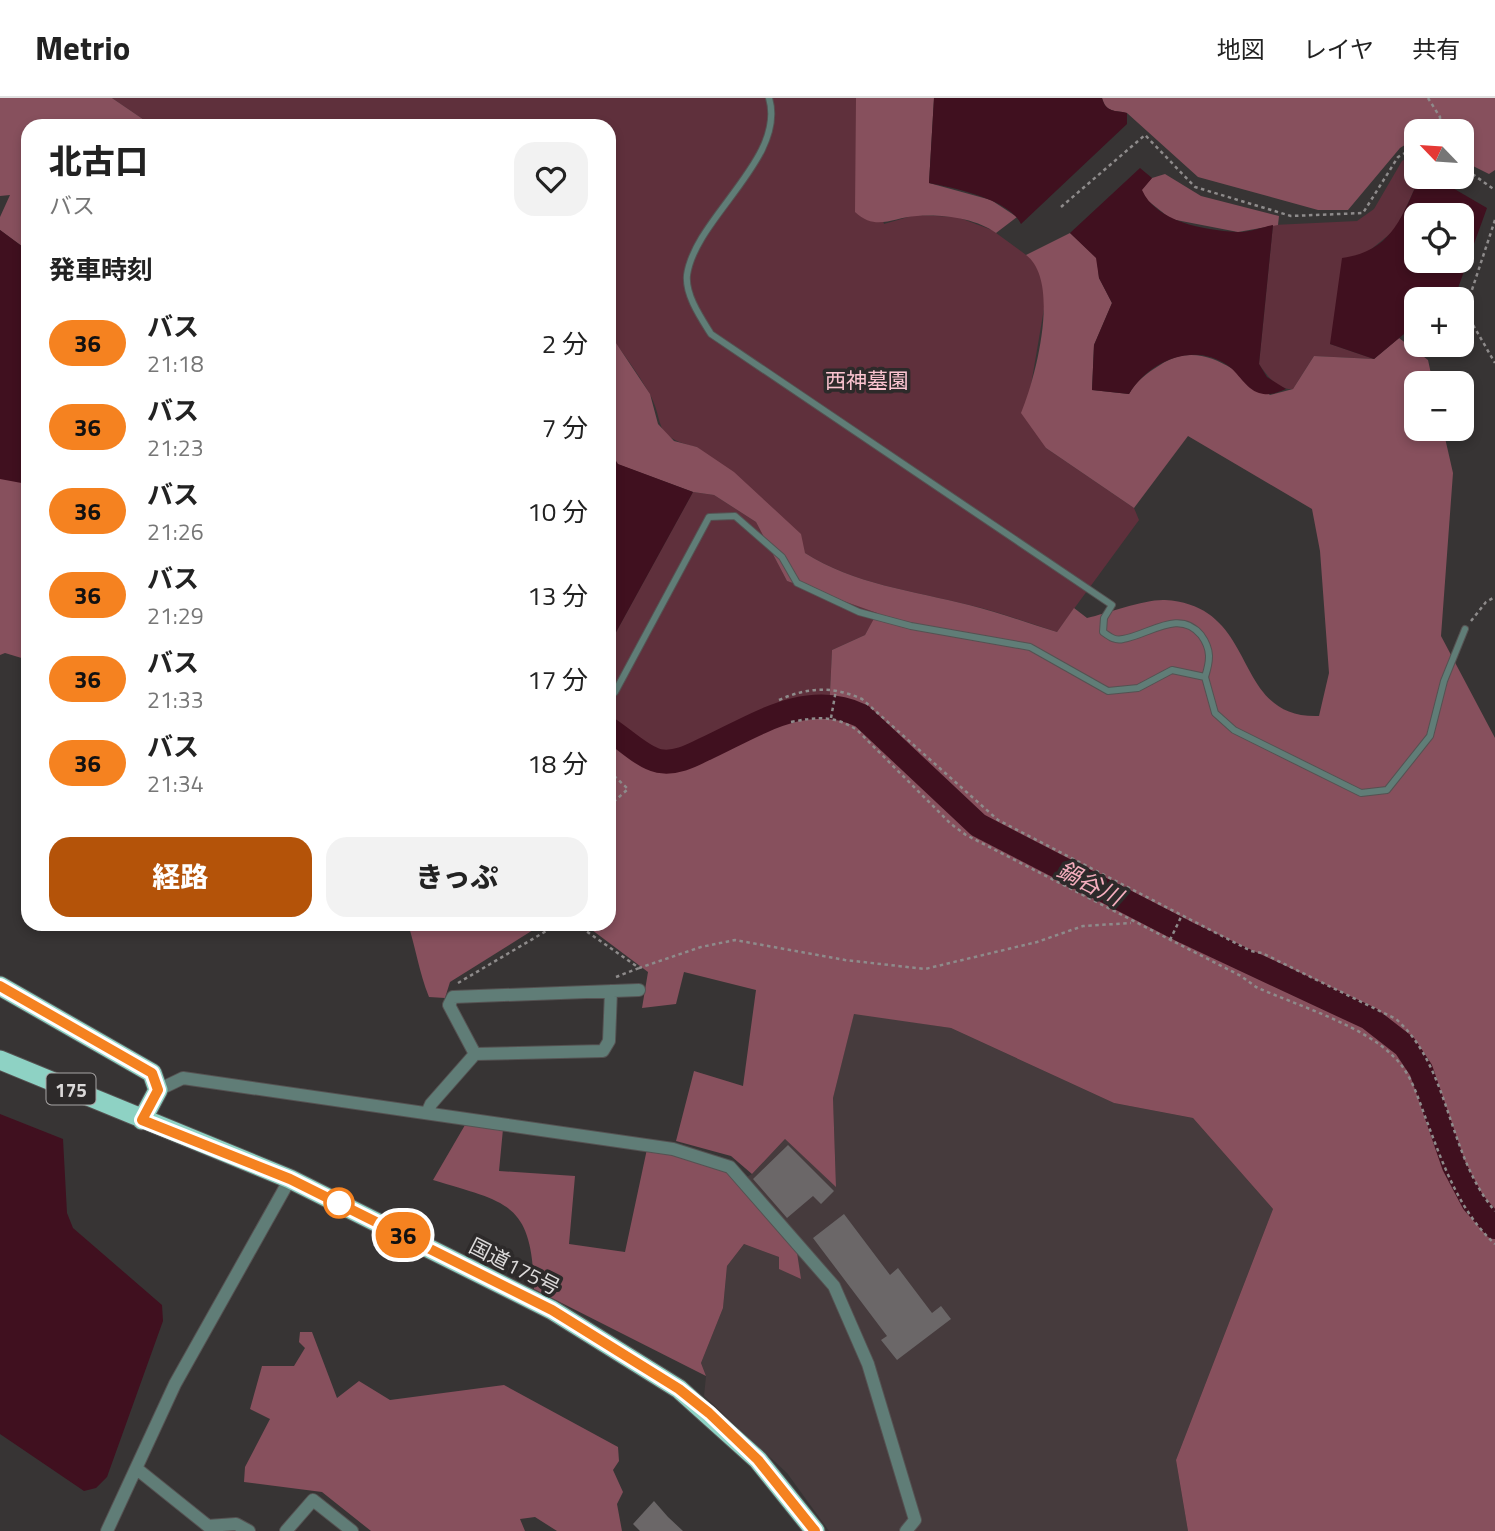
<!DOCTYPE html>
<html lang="ja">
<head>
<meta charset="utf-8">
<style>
	:root { --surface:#fff; --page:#f2f2f2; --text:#222; --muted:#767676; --line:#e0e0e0; --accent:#b45309 }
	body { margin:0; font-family:"Titillium Web","Noto Sans JP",sans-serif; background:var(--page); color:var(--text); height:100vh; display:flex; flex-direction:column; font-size:26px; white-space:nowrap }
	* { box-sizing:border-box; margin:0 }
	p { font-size:23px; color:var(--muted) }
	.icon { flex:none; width:38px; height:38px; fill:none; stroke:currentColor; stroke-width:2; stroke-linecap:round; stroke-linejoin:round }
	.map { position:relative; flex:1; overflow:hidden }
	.sheet { position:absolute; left:21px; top:21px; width:595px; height:812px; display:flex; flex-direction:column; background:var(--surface); border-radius:21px; box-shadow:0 4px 10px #0003 }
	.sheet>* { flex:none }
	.badge { padding:0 14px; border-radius:23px; font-size:24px; line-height:46px }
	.needle { width:46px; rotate:295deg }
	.buttons { position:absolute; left:1404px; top:21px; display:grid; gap:14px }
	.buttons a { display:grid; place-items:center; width:70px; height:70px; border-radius:14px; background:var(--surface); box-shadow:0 4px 10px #0003; font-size:35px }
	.map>.badge { position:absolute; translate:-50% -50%; box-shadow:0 0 0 4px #fff }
	h2 { padding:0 28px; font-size:26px; line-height:63px }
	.round { display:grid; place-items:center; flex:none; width:74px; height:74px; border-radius:21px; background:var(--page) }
	.head { display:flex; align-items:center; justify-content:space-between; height:119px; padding:0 28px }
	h1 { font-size:33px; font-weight:800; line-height:52px }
	.button { display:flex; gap:14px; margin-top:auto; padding:14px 28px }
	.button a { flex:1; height:80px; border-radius:21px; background:var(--accent); color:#fff; font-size:28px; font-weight:800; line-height:80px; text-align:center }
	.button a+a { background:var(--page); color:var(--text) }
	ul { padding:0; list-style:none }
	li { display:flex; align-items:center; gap:21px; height:84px; padding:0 28px }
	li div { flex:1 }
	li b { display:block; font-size:26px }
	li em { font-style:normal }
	li .badge { min-width:77px; font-weight:700; text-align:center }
	header { display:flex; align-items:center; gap:42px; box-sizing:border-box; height:98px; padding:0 35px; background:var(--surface); border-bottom:2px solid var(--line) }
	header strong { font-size:33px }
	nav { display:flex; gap:38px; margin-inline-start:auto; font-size:24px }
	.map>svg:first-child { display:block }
</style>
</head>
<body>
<header>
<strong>Metrio</strong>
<nav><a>地図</a><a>レイヤ</a><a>共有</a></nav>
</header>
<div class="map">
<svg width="1495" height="1433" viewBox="0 0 1495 1433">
	<rect width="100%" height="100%" fill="#373434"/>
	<!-- built -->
	<path fill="#463b3d" d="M854 915 951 930 1114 1005 1193 1020 1273 1111 1176 1362 1188 1433H829L787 1375 704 1298 706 1278 701 1265 723 1210 727 1168 744 1146 779 1159 780 1171 801 1181 740 1083 752 1076 785 1041 836 1088 833 1000Z"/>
	<!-- green -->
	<path fill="#5f303c" d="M112 0H856V39L884 126 915 117 957 119 992 132 1037 165 1046 199 1030 293 1046 350 1134 410 1139 422 1057 534C1028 525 999 514 969 507 914 493 853 486 805 455L697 349C649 338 667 325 648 293 638 276 626 259 614 243L609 242V28H153Z
		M1416 55V79H1420L1396 131 1364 157 1330 246 1374 261 1314 258 1293 291C1278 292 1267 278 1259 266L1273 127 1357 123 1374 111 1402 63Z
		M693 394 714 397 756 424 787 483 878 515 865 537 832 552 829 615 789 617 682 667 653 665 609 636V547Z"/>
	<!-- forest -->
	<path fill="#87505d" d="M0 0H112L153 28H28V157L23 149 0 132V119L10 97 0 98Z
		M856 0H934L929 85 991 102 1017 119 996 135C976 120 941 116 917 118 892 119 877 134 855 114Z
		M1102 0H1495V72L1489 76 1461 62V33H1416V40L1400 50 1348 112H1318L1198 79 1127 15C1115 12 1106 15 1102 0Z
		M1165 76 1201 98 1279 118 1278 127 1238 134 1171 121 1147 102 1141 92 1152 80Z
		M1070 135 1097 160 1099 180 1112 205 1094 247 1092 292 1129 296C1137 282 1146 276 1160 267 1201 240 1237 274 1270 297L1293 291 1314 258 1374 261 1399 240 1428 262 1433 285H1416V331H1443L1453 375 1441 538 1495 640V1433H1188L1176 1362 1273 1111 1193 1020 1114 1005 951 930 854 916 833 1000 836 1089 785 1041 752 1076 731 1058 676 1043 694 973 743 988 756 892 684 874 676 906 642 910 648 874 584 826H609V636L653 665 682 667 789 617 829 615 832 552 865 537 877 515 787 483 756 424 714 397 693 394 617 366 609 352V242H614L650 296 658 326 674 343 697 349 734 374 801 436 805 455C853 486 914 493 969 507 998 514 1027 525 1057 534L1074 510 1087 520C1108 515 1145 501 1165 502 1262 508 1229 621 1319 618L1329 575 1320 453 1312 411 1188 338 1134 410 1046 350 1021 315C1036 279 1061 183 1026 157Z
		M5 379 28 386V562L5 555 0 557V381Z
		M408 826H551L533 832 450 884 445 900 429 899C419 874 416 851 408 826Z
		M465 1027 503 1031 499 1073 575 1078 569 1146 625 1154 647 1051 709 1063 727 1073 796 1148 801 1181 779 1171V1159L744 1146 727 1168 723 1210 701 1265 706 1278 534 1191C532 1103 507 1105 433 1082Z
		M300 1234H312L337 1300 359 1283 390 1302 504 1287 618 1349 619 1363 613 1372 623 1394 617 1406 622 1433H557L535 1419 520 1421 525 1433H371L322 1394 244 1384 245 1369 270 1321 250 1311 262 1268H294L305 1250 299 1244Z"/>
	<!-- water -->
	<path fill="#40101f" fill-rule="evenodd" d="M934 0H1102C1106 15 1115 12 1127 15V26L1021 126C1009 101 954 90 929 85Z
		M1140 70 1152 80 1142 92C1156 124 1204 132 1236 134 1248 135 1262 129 1273 127L1259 266 1267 279 1286 291C1276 295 1270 298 1259 295 1246 291 1238 274 1227 267 1193 243 1148 264 1129 296L1092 292 1094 247 1112 205 1099 180 1096 160 1070 135Z
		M1420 79H1447L1451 89 1487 110 1454 201H1416V226L1374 261 1330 246 1342 160C1392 153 1401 120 1420 79ZM1461 117V163H1416V117Z
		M0 132 23 149 28 157 27 386 0 381Z
		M609 352 618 366 693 394 609 547Z
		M0 1016 63 1041 67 1115 73 1130 162 1207 163 1223 107 1379 96 1390 84 1393 0 1336Z"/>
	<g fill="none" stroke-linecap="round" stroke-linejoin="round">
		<!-- river -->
		<path stroke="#40101f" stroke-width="24" d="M609 631C623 640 643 660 659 663 676 666 691 658 705 651 755 628 807 591 862 618L978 727 1185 834 1369 920 1405 948 1421 972 1454 1068 1473 1104 1495 1129"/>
	</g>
	<!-- building -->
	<path fill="#6b6768" d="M788 1047 834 1093 821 1106 813 1098 787 1120 753 1081Z
		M844 1116 890 1177 898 1170 932 1215 941 1208 951 1221 897 1262 881 1242 887 1238 813 1140Z
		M654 1403 668 1419 683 1433H640L633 1426Z"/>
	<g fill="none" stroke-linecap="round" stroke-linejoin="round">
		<defs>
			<path id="service" d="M769 0C787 60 695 120 687 177 685 197 701 220 711 236L1112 507 1104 520 1103 534C1110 539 1115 543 1123 541 1149 537 1179 510 1201 537 1212 552 1210 563 1205 579
				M615 594 709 419 735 418 782 459 797 485 859 514 911 528 1030 549 1108 593 1138 590 1172 572 1205 579 1215 615 1234 632 1361 695 1387 692 1430 638 1444 583 1465 531"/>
			<path id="minor" d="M475 956 603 953 609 943 611 893
				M158 992 183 980 673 1051 730 1069 834 1188 868 1266 915 1422 906 1433
				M427 1015 431 1006 475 956 449 907 453 899 639 892
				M137 1371 208 1428 236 1426 249 1433
				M107 1433 175 1286 290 1081
				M286 1433 313 1402 352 1433"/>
			<path id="trunk" d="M0 888 152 975 158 992 142 1022
				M0 962 290 1081 552 1212 679 1291 758 1362 815 1433"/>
		</defs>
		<!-- service casing -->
		<use href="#service" stroke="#555252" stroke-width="8"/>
		<!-- minor casing -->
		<use href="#minor" stroke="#555252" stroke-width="14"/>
		<!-- trunk casing -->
		<use href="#trunk" stroke="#555252" stroke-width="21"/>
		<!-- path -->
		<path stroke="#8e8b8b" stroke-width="2.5" stroke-dasharray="3.5 3.5" stroke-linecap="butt" d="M1428 0 1440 19V33
			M1461 68 1495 92
			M1061 109 1145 37 1195 89 1291 118 1363 115 1398 59 1416 49
			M1495 122 1465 213 1495 265
			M1471 523 1486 504 1495 499
			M779 602C808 589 833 588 862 601L998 722 1251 853 1262 855 1396 921C1451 970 1447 1057 1495 1113
			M831 620 836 592
			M791 624C817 619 834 617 857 632L951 726 966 737 1241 878 1256 889C1298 908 1363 927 1394 959 1411 975 1418 1000 1426 1021 1443 1066 1459 1113 1495 1146
			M609 673 628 691 609 708
			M1170 842 1182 817
			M616 879 639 870
			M458 885 553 829 576 826 639 870 701 849 735 842 845 862 925 871 1037 844 1083 828 1131 825"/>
		<!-- service -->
		<use href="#service" stroke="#607d77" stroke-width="6"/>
		<!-- minor -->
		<use href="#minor" stroke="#607d77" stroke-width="12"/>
		<!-- trunk -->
		<use href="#trunk" stroke="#8ed2c4" stroke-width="19"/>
	</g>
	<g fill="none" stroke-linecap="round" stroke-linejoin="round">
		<defs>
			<path id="line" d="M0 888 152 975 158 992 142 1022 290 1081 552 1212 679 1291 709 1315 758 1362 815 1433"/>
		</defs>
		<!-- line casing -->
		<use href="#line" stroke="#fff" stroke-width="16"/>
		<!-- line -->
		<use href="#line" stroke="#f58220" stroke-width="10"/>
	</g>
	<!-- markers -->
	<circle fill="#fff" stroke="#f58220" stroke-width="3.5" cx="339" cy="1105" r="14"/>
	<g text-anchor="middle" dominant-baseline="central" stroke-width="7" stroke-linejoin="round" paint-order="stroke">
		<!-- shield labels -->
		<rect fill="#2d2a2a" stroke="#a7a4a4" stroke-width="2" x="46.5" y="975.5" width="49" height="31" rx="5"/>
		<g font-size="19" font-weight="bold" fill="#dbd9d9">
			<text x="71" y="991">175</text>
		</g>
		<!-- park labels -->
		<g font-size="21" fill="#fbc4d0" stroke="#2d2a2a">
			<text x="867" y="282">西神墓園</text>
		</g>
		<!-- street labels -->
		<g font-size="21" fill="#dbd9d9" stroke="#2d2a2a">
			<text transform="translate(515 1168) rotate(27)">国道175号</text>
		</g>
		<!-- water labels -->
		<g font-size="23" font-style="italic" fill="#f5aebe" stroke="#2d2a2a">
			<text transform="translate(1090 785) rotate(27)">鍋谷川</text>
		</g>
	</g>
</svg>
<div class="buttons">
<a><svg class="needle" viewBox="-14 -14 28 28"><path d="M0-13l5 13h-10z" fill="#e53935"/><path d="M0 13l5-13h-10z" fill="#767676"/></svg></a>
<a><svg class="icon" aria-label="locate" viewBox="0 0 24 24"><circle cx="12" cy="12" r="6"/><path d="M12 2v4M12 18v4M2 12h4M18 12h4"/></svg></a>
<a>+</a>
<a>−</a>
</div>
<b class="badge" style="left:403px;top:1137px;background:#f58220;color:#111">36</b>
<section class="sheet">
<div class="head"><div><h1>北古口</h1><p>バス</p></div><a class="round"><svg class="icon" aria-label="heart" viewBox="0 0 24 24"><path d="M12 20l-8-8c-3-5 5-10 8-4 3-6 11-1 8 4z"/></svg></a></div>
<h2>発車時刻</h2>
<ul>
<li><span class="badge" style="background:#f58220;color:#111">36</span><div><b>バス</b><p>21:18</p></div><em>2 分</em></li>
<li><span class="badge" style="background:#f58220;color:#111">36</span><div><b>バス</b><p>21:23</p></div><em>7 分</em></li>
<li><span class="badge" style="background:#f58220;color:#111">36</span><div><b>バス</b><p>21:26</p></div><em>10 分</em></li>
<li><span class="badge" style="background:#f58220;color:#111">36</span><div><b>バス</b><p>21:29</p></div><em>13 分</em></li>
<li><span class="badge" style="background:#f58220;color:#111">36</span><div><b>バス</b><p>21:33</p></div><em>17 分</em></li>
<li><span class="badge" style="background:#f58220;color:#111">36</span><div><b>バス</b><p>21:34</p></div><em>18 分</em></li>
</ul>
<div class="button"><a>経路</a><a>きっぷ</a></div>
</section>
</div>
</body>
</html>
